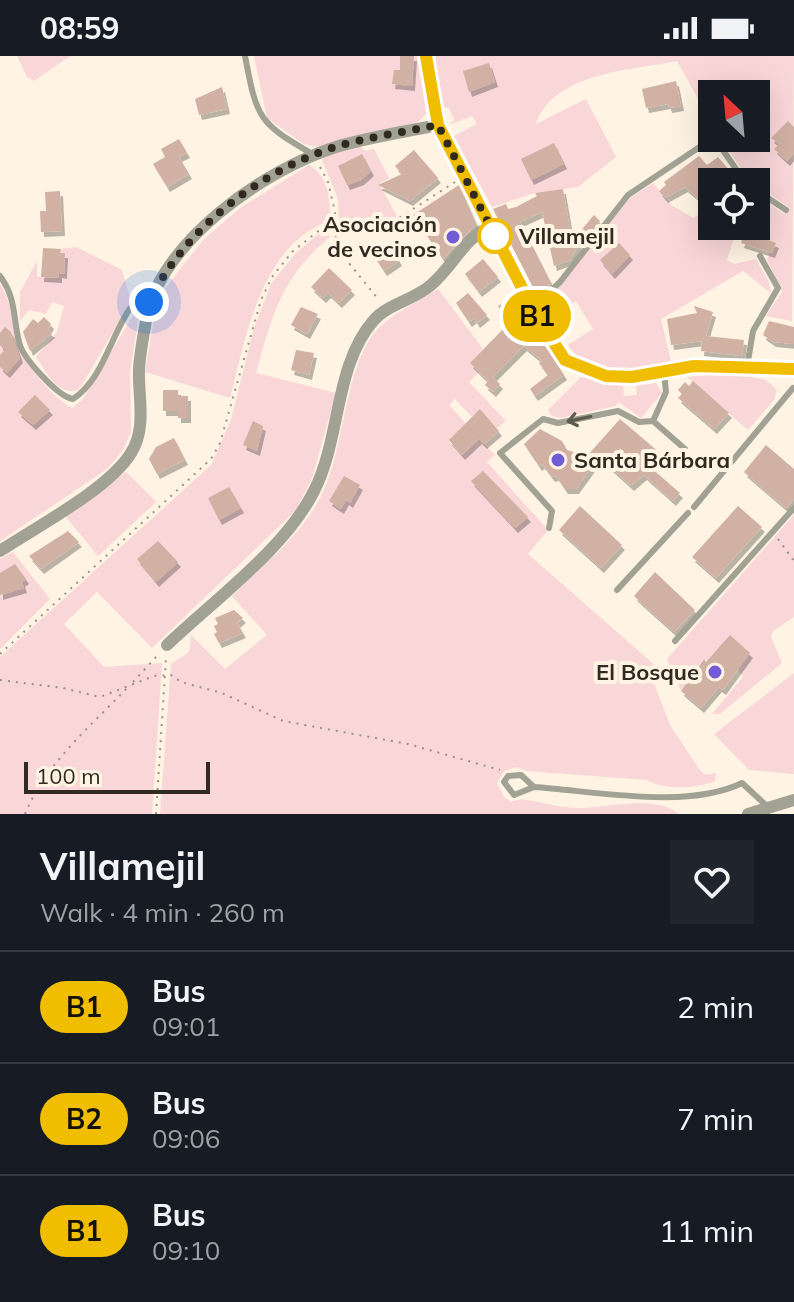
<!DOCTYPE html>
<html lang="en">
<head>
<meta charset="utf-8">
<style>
	:root { --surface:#171b24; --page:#20242c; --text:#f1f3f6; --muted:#9ea1a6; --line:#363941 }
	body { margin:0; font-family:Mulish,sans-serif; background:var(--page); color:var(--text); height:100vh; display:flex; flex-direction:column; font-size:30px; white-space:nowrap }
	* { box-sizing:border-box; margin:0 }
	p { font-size:26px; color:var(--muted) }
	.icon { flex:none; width:44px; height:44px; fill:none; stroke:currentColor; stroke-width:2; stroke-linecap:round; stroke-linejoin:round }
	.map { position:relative; height:758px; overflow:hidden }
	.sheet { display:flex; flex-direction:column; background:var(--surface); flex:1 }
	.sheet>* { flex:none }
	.badge { padding:0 16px; border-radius:26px; font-size:28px; line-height:52px }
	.needle { width:52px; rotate:334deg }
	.controls { position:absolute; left:698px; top:24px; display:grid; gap:16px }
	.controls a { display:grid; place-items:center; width:72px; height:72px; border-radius:0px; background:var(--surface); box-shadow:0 8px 32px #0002; font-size:40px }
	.scale { position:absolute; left:24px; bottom:20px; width:186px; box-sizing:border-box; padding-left:8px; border:4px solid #312a20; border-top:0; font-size:22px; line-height:28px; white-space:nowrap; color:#312a20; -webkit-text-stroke:6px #fff3e3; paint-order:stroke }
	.you { position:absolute; width:40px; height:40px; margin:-20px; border:6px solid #fff; border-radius:50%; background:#1a73e8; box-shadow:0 0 0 12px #1a73e833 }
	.map>.badge { position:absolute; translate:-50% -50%; box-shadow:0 0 0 4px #fff }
	.round { display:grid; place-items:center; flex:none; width:84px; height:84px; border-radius:0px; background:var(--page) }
	.summary { display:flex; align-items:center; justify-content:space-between; height:136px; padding:0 40px }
	h1 { font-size:38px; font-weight:700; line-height:60px }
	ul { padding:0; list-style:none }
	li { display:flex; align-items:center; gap:24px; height:112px; padding:0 40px; border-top:2px solid var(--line) }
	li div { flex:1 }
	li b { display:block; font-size:30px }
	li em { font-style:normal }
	li .badge { min-width:88px; font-weight:700; text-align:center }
	.status { display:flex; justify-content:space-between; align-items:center; height:56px; padding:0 40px; background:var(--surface); direction:ltr }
	.status svg { height:22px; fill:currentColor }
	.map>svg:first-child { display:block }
</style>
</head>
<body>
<div class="status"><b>08:59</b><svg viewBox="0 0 49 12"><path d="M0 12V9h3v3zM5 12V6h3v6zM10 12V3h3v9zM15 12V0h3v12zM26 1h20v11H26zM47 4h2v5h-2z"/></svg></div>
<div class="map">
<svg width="794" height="758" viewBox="0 0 794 758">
	<defs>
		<filter id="shadow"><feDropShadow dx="3" dy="5" stdDeviation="0" flood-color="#0004"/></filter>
	</defs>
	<rect width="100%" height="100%" fill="#fff3e3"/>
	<!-- green -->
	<path fill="#f9d6d7" d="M17 0H70L34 25 27 21Z
		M254 0H418L426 58 414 69 316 91 304 88 267 62Z
		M431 0H794L792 265 766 260 782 236 767 203 775 187 745 175 742 170H756V138L784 158 788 151 748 123 728 93 731 86 720 82H756V38H712V68L677 5C633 14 553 16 536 68L586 43 616 101 578 131 535 137 492 151 454 80 477 68 472 60 449 69 454 64 449 52 439 51Z
		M359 89 365 95 374 93 389 122 379 128 397 160 385 167 339 163 338 143 322 104 326 98Z
		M309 109C329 120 330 145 330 165 262 186 245 283 230 342L145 316 156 251 163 235 204 183 240 152Z
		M653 127 670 148 693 162 706 154 712 143V170H738L727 204 734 208 756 203 769 226 771 237 743 215 661 263 671 306C636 315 591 324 568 289L593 273 576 245 545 262 541 254 629 143Z
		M324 173 330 181C281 222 273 257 256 317L336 337 312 422 296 454 152 592 97 536 64 568 104 611 162 607 152 758H0V601L211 409 231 364 254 272 271 228 295 198Z
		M76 191 122 214 131 245 83 327 78 334C57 340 47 316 36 301L57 276 64 250 52 246 46 258 29 254 20 265V236L37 205V221L59 222V217H64L65 198 60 197 61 193Z
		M0 228C13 248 12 268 19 289 24 308 55 344 72 352L83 343 141 246 130 316 131 376 123 394 107 413 0 485Z
		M438 233 483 293 470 307 479 316 469 326 506 365 497 372 480 354 472 361 455 343 449 349 466 368 449 385 462 399 479 383 495 399 487 406 548 474 528 498 658 612 652 622 670 669 699 713 705 719 716 717 715 725C695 733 665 734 647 724L526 715 517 711 504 715 497 727 504 741 511 746 521 743C542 746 563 753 584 752 608 751 659 739 678 758H160L171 608 189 596 191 579 225 613 267 579 232 540C263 509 301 480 321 440 345 395 344 310 377 274 393 257 419 245 438 233Z
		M730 317 766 324 777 334 774 344 748 374 687 321Z
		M581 321 623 330 624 340 637 339 636 330 656 327 662 337 641 362 619 346 615 350 561 362 552 360 548 354Z
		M126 416 156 446 98 500 66 461Z
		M794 459V561L773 575 771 581 782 607 720 658H712L743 621 737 612 703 603 681 635 667 603Z
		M13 496 50 543 0 593V503Z
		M794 617V718L749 714 714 678Z"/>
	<!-- building -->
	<path fill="#d0b1a3" filter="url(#shadow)" d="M400 0H414L412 30 392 28 394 14H400Z
		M489 7 495 26 469 36 463 15Z
		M676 25 681 50 669 52 668 48 646 52 642 33Z
		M222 31 227 53 199 59 195 43Z
		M788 65 794 71V97L787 105 774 93 779 88 771 82Z
		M179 83 187 97 179 101 189 118 167 131 153 108 165 101 161 93Z
		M554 87 564 108 531 124 521 103Z
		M414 94 438 122 410 145 378 129 402 118 395 110Z
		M362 98 371 115 361 124 347 129 338 110Z
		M699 100 707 109 718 101 730 115 720 126H712L708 135 712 144 708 151 685 131 665 142 659 135 666 129 664 126Z
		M459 129 476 168 443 203 413 159Z
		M563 133 572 185 594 159 600 165 586 183 584 178 570 204 554 210 542 156 520 166 551 227 536 237 493 153 506 148 508 153 516 151 537 140 535 137Z
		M60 135 62 175 41 176 40 155H46L45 136Z
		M745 175 776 187 772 197 741 187Z
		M619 187 630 199 612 218 600 204Z
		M391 191 399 205 384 215 374 200Z
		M43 192 61 193 60 197H65L64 218 59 217V222L41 221Z
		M483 203 498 221 479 236 465 218Z
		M329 212 352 234 339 247 328 237 323 242 311 231Z
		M468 237 487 259 477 267 474 262 469 266 456 247Z
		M511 241 529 265 523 271 545 290 564 319 535 340 530 333 548 319 539 307 542 305 524 290 493 321 500 328 493 336 485 329 488 325 470 307 509 267 498 250Z
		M694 250 713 256 706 280 744 284 742 300 701 295 702 285 671 289 667 263 697 257Z
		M301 251 318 258 307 278 291 269Z
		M44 261 51 268 48 274 52 277 30 295 23 276 33 263 38 267Z
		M769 265 794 271V288L773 286 763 279Z
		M5 271 11 276 20 302 7 317 0 311V299L5 294 0 289V277Z
		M296 294 314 297 309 319 291 314Z
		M693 325 729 357 714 373 678 342 682 338 678 334 685 326 689 330Z
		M163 334H178V340H188V362H178V355H163Z
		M35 339 50 354 33 369 18 356Z
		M480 353 499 375 484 388 479 383 462 399 449 384Z
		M620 363 660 397 650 411 680 437 673 445 644 419 631 430 599 401 576 433H565L556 420 552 421 542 408 539 410 524 388 540 373 562 385 567 394 587 400Z
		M253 365 263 370 257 395 243 389Z
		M174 382 185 404 157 418 149 403 156 391Z
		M766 389 794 413V443L786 452 744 416Z
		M483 415 528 461 515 472 471 425Z
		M344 420 360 429 350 447 346 444 341 453 329 445Z
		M229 431 241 452 219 464 208 442Z
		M580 450 622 489 601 512 559 474Z
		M738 450 762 471 716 522 692 501Z
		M68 475 79 486 41 513 29 500Z
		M158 485 178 506 156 526 137 503Z
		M15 508 26 523 22 526 24 532 0 539V517Z
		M655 516 695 554 674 576 634 540Z
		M234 554 243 562 237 567 243 577 219 587 214 578 217 576 214 570 218 568 215 562Z
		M730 579 750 597 723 634 719 631 701 652 681 635 704 603 706 606Z"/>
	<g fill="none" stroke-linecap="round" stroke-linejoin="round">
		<!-- path -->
		<path stroke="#9b9285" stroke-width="2" stroke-dasharray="2 6" stroke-linecap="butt" d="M320 111 328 126 335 156 336 191 378 243
			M778 483 794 505
			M0 598 211 403 220 387 261 244 272 221 293 195 326 169 352 167 385 171 455 126
			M0 624 63 632 100 641 154 620 171 619 181 626 222 637 283 665 408 688 500 714
			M133 626 158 599
			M25 758C46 707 91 670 128 631
			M156 758 166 602"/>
		<!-- lane -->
		<path stroke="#a1a194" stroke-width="6" d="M245 0C257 64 259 67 314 99
			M756 134 786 154
			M0 220C16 241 13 261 19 286 22 301 58 341 73 343 113 317 113 248 157 229
			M533 252 560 226 628 139 710 84 720 90 745 126
			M747 311 753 275 778 232 760 200
			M653 365 666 336 664 316
			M653 365 685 393
			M694 451 793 332
			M549 472 552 455 500 397 543 363 558 367 618 355 639 366 653 365
			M617 534 688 457
			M675 585 794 452
			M534 731 521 719 508 720 504 726 514 739 534 731C595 735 687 754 742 727L768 751"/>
		<!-- street -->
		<path stroke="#a1a194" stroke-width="12" d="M426 0 438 69 535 257 565 304 606 320 632 321 694 310 794 314
			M0 495C36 471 109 433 131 397 147 372 138 341 139 313 140 297 143 281 146 265 158 187 265 113 336 91 369 81 404 76 438 69
			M167 589C213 545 286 492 314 435 341 383 334 309 374 264 388 248 414 244 431 229 453 210 463 184 490 170
			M748 758 794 744"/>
	</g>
	<!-- one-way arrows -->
	<defs><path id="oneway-shaft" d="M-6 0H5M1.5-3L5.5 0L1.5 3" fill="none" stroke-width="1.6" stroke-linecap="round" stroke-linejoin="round" transform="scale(2)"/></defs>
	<use stroke="#5e5a4e" href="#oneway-shaft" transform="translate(579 363) rotate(168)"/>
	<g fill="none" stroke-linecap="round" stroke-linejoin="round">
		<defs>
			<path id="line" d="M426 0 438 69 535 257 565 304 606 320 632 321 694 310 794 313"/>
		</defs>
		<!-- line casing -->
		<use href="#line" stroke="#fff" stroke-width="18"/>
		<!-- line -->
		<use href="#line" stroke="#f1bd00" stroke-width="12"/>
		<!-- walk -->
		<path stroke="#312a20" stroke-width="8" stroke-dasharray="0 14.4" d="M149 246C184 174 258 116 335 91 368 81 404 76 438 69L495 180"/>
	</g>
	<!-- markers -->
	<circle fill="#fff" stroke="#f1bd00" stroke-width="4" cx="495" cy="180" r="16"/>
	<g fill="#725cd6" stroke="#fff3e3" stroke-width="3">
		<circle cx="453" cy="181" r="8"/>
		<circle cx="558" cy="404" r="8"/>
		<circle cx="715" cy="616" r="8"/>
	</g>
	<g text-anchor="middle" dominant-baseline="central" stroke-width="8" stroke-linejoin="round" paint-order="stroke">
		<!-- poi labels -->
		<g font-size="22" font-weight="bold" fill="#312a20" stroke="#fff3e3" text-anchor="end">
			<text x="437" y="168">Asociación<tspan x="437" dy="25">de vecinos</tspan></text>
			<text x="574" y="404" text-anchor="start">Santa Bárbara</text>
			<text x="699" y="616">El Bosque</text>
		</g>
		<!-- stop labels -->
		<g font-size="22" font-weight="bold" fill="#312a20" stroke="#fff3e3" text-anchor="start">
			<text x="519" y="180">Villamejil</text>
		</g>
	</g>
</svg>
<div class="controls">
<a><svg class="needle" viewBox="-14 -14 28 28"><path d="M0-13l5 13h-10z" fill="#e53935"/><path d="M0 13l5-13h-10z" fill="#9ea1a6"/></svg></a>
<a><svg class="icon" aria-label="locate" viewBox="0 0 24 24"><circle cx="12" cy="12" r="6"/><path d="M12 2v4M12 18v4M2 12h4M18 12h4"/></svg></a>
</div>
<div class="scale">100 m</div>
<div class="you" style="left:149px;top:246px"></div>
<b class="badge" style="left:537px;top:260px;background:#f1bd00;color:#111">B1</b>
</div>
<section class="sheet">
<div class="summary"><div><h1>Villamejil</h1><p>Walk · 4 min · 260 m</p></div><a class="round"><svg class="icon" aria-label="heart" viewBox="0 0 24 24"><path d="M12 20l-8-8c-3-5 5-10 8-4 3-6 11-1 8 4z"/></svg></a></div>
<ul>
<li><span class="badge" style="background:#f1bd00;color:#111">B1</span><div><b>Bus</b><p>09:01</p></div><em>2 min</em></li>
<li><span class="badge" style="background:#f1bd00;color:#111">B2</span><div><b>Bus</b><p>09:06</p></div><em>7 min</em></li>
<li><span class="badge" style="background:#f1bd00;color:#111">B1</span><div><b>Bus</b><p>09:10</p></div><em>11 min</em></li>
</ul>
</section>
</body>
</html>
